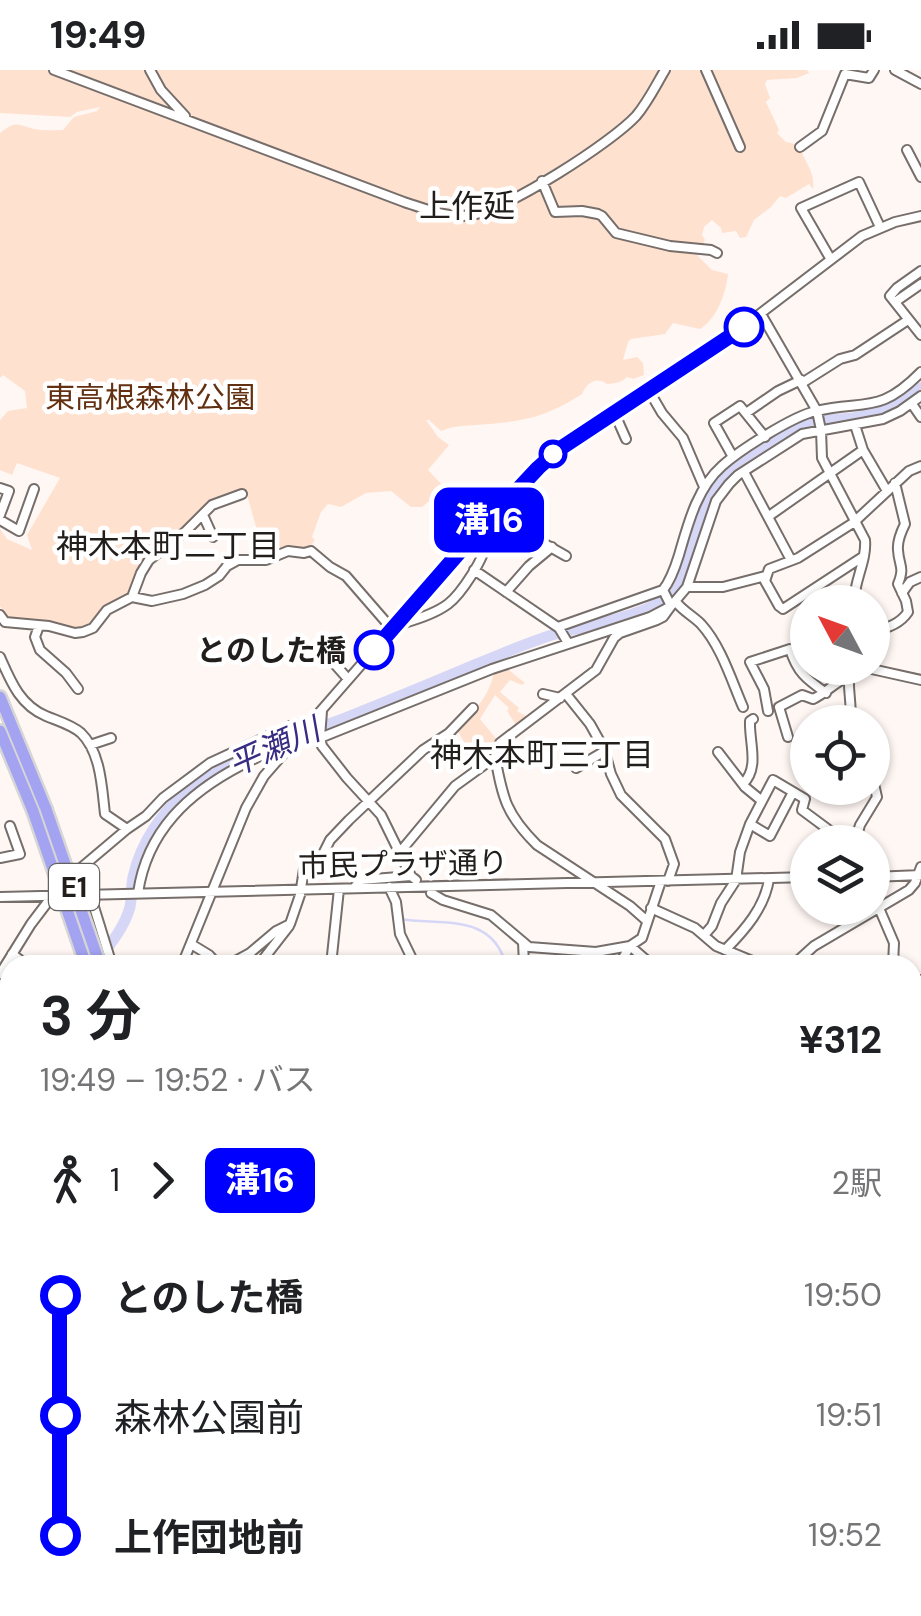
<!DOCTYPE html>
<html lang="ja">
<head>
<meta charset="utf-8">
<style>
	:root { --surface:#fff; --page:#f6f6f6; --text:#202124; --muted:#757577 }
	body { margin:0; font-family:"DM Sans","Noto Sans JP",sans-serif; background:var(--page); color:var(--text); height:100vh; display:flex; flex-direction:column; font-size:38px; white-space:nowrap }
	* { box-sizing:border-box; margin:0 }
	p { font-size:32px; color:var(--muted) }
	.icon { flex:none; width:55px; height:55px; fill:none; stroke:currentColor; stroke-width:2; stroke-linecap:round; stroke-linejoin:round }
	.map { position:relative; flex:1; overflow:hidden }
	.side { position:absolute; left:0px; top:885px; width:922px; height:662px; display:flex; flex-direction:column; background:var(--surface); border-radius:30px 30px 0 0; box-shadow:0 2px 8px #0004 }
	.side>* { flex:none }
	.badge { padding:0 20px; border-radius:15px; font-size:35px; line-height:65px }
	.needle { width:65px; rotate:311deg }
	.controls { position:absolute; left:790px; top:515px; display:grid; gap:20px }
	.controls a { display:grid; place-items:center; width:100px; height:100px; border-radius:50%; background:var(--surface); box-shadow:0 2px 8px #0004; font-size:50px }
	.map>.badge { position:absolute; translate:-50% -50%; box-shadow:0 0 0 5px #fff }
	.legs { display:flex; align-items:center; gap:15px; height:110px; padding:0 40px; font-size:32px }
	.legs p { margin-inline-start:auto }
	.headline { display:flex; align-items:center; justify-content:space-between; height:170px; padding:0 40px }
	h1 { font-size:55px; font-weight:700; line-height:75px }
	ul { padding:0 40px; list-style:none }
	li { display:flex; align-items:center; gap:35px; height:120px; font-size:38px }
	li i { display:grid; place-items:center; width:15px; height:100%; margin:0 12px; background:currentColor }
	li i::after { content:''; width:25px; height:25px; margin:-12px; border:8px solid; border-radius:50%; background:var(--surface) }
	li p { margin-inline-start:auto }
	li:first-child i { background:linear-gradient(#0000 50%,currentColor 0) }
	li:last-child i { background:linear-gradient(currentColor 50%,#0000 0) }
	.status { display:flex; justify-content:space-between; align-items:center; height:70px; padding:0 50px; background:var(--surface); direction:ltr }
	.status svg { height:28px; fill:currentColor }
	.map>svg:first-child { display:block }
</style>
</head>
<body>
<div class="status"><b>19:49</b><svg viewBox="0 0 49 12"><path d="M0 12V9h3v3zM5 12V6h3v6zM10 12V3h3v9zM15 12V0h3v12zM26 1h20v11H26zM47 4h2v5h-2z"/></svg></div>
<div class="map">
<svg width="921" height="1546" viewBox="0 0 921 1546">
	<rect width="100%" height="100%" fill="#fff7f4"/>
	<!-- green -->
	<path fill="#ffe1d0" d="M0 0H807L809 3 797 8 767 10 765 14 770 28 766 32 779 60 777 63 786 72 799 75C804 92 815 100 813 119L809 114 786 128 780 126 771 137 754 150 746 167 740 168 736 161 722 163 721 158 712 150 704 157 702 165 705 170 698 186 712 200 728 204C726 223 717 249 700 259L673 253 665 264 631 269 628 272 623 290 637 287 643 293 644 305 633 309 627 307C621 313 616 313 607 314 596 306 587 313 582 324 549 345 528 351 489 354 473 356 457 354 441 361L429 350H426L438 367 449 375 428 400 445 418 422 437H411L391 421 366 423 341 437 328 434 321 442 312 467 315 470 309 479 268 487 263 482 246 421 210 433 186 459 148 489 132 524 107 539 90 558 75 561 7 548 0 536V459L7 469 32 480 27 465 60 408 17 393 12 405 0 400V350L8 341 27 338 25 321 3 305 0 308V63C17 50 17 55 34 59 43 61 54 60 63 60L74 47 97 41 100 37 77 42 70 47 0 43Z
		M504 596 525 613 522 615 510 610 500 622 519 638 517 641 528 647 516 655 507 641 509 638 495 625 480 649 499 672 495 682 478 696 457 660C473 643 492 623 494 600Z"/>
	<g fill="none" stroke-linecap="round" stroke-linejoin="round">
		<!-- stream -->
		<path stroke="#d6d7f7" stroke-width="2.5" d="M400 849C441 856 492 842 506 895"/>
		<!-- river -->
		<path stroke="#d6d7f7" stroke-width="11" d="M94 895C108 877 124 859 130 837 132 827 131 817 133 807 141 772 162 741 190 719 239 681 298 667 355 644 395 628 434 612 474 595 500 585 526 573 552 565 587 555 656 546 678 517L700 446 711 424 722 409 735 398 799 357 813 351 853 348 890 339 921 318"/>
		<defs>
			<path id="minor" d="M54 0 404 132C426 139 449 149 472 145 508 139 611 73 636 46 648 32 656 15 665 0
				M150 0 161 20 185 46
				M706 0 740 77
				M895 0 921 14
				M800 77 822 61 845 4 869 8 874 0
				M907 80 921 107
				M542 111 555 142 582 141 598 144 602 146 616 163 670 176 711 180 717 183
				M830 188 801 138 859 112 880 157
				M921 201 897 218 890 226 921 265
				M895 232 921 214
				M761 244 817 341 821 360 822 388 865 470C867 491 854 511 854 532
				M802 313 840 289 855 285 908 250
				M648 319 662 343 683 368 704 417
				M912 334 921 347
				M614 342 626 369
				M746 343 778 321 801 310
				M855 355 863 380 887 421
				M733 387 714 353 740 336 765 367
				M744 402 791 490
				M0 418 9 421 0 445
				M203 445 213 467
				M494 445 566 486
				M769 446 863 380
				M0 450 19 461 34 419
				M864 486 783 539 779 536 765 511 769 499 798 488 853 453 909 401 921 396
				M474 500 559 558 568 573
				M687 517H723L765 506
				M506 522 529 496 552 477
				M902 523 910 512 921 507
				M132 527 141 503 149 490 185 462 212 435 242 424
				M676 532C683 541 693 546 701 554 721 576 731 609 743 637
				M0 545 5 552 49 556 75 563 83 562 93 558 107 540 132 527 152 531 183 524 205 515 219 506 227 496 238 490H266L288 481 304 483 311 481 330 497 346 506 392 559
				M400 550 404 553C418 549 436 543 448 534 461 524 485 488 486 472 487 464 486 464 482 457
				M39 556 35 567 40 580 66 603 78 619
				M558 557 663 520C671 510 675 498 679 485 688 454 697 418 722 396 740 380 793 346 816 341 866 330 880 344 921 302
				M872 561C886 559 900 554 908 542L906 531 898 514C905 496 899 497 898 480 897 471 901 462 905 454L895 413
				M0 587C11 612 20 635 46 646 58 651 72 655 81 663 101 682 102 719 105 744L127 759
				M332 591 348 609
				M850 598C846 616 853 634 850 652
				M867 598 921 610
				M543 624 560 628
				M566 624 590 654 604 679 611 704 621 725 665 769 674 794 668 811
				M322 641 320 668 322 676 347 708 381 745 411 806 416 810
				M768 641 764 619 750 592 790 579C797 602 806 609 826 623
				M788 667 779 637 802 625 813 629C826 623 835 612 848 607
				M320 668 492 599 650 547 671 536 687 517 716 431 729 414 738 405 802 364 883 349 900 341 921 326
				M90 675 111 668
				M718 682 745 717 762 731
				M495 687C503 729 506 744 537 775L630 836 647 851
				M576 698 605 681
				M743 714C760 697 749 673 750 651L753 649
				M750 754 770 766 793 722
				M855 772 860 755 877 727 872 705
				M400 782 455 716 495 687 500 673 596 600 614 568 620 563 657 550 663 547 671 536 663 520
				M0 788 20 784 10 756
				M872 807 921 805
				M69 808 127 759 146 746 163 728 210 693 290 656 310 653
				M389 817 396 832 400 864 415 895
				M354 818 361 810 411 806
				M138 823C147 761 188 723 242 695 256 688 270 679 286 680
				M431 823 443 830 491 845 529 877 596 882 630 876 652 895
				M90 824 112 895
				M0 827 808 807
				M651 838 695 858 716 876 762 895
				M879 838 894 873 893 895
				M705 864 712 856 721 833 736 810 740 782 750 754 773 710 805 729 802 740 837 766 854 772
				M523 872 524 895
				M191 874 209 885 218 895
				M725 880C745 860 765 837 769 809
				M12 884 27 895
				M261 892 289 856
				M182 895 246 738 264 706 463 478 537 398 558 380 727 269 862 166 895 152 921 146
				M228 895 250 883 276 861 290 854 300 825 304 799 323 784 330 770 349 750 423 680 449 663 473 638
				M331 895 339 819
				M619 895 630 876 642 868 661 811
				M793 895 814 876 909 820 915 813 921 797
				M0 904 31 854 53 825
				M912 911 921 910
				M912 919 921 928
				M912 984 921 975
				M0 1018 10 1022
				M912 1037 921 1026
				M921 1058 917 1066 921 1071
				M0 1070 10 1069
				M912 1094 921 1104
				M0 1100 10 1104
				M912 1144 921 1148
				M912 1171 921 1166
				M912 1181 921 1186
				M912 1215 921 1204
				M912 1323 921 1312
				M0 1347 10 1322
				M912 1357H921
				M912 1392 921 1394
				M912 1430 921 1431
				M0 1447 10 1455
				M0 1472 10 1462
				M912 1473 921 1475
				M113 1538 123 1541 130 1538
				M159 1538 160 1546
				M229 1538V1546
				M283 1538 289 1544 297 1546
				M542 1538 543 1546
				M811 1538 837 1546
				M101 1546 106 1538
				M443 1546H447
				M498 1546 501 1538
				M628 1546 629 1538
				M692 1546 694 1538
				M785 1546 787 1538
				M869 1546 879 1538
				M910 1546 920 1511"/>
			<path id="highway" d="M0 627 46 739
				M0 661 33 741
				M187 1538 188 1546
				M201 1538 202 1546"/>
		</defs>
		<!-- minor casing -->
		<use href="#minor" stroke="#766e6a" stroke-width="12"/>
		<!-- highway casing -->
		<use href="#highway" stroke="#d7d6d6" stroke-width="16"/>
		<!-- minor -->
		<use href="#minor" stroke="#fff" stroke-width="8"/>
		<!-- highway -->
		<use href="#highway" stroke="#a4a3f2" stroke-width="11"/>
		<defs>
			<path id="highway-bridge" d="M46 739 100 895
				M33 741 86 895"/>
		</defs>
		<!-- highway-bridge casing -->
		<use href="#highway-bridge" stroke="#d7d6d6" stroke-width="16" stroke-linecap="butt"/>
		<!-- highway-bridge -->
		<use href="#highway-bridge" stroke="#a4a3f2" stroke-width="11"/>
	</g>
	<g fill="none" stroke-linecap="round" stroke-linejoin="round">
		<defs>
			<path id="line-1" d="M374 580 463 478 538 398 558 380 744 257"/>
		</defs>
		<!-- line-1 casing -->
		<use href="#line-1" stroke="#fff" stroke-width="22"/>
		<!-- line-1 -->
		<use href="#line-1" stroke="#00f" stroke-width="15"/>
	</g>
	<!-- markers -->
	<g fill="#fff" stroke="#00f" stroke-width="5">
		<circle cx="744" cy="257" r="18"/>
		<circle cx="553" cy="384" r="12"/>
		<circle cx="374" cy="580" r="18"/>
	</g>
	<g text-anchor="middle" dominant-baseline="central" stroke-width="9" stroke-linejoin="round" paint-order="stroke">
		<!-- shield labels -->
		<rect fill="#fff" stroke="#646260" stroke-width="2.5" x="49" y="794" width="50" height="46" rx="8"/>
		<g font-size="28" font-weight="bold" fill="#211e1c">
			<text x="74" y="817">E1</text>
		</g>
		<!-- park labels -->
		<g font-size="30" fill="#633111" stroke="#fff">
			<text x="150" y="327">東高根森林公園</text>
		</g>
		<!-- stop labels -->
		<g font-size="30" font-weight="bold" fill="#211e1c" stroke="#fff" text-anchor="end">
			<text x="346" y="580">とのした橋</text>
		</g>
		<!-- street labels -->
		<g font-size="30" fill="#211e1c" stroke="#fff">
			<text transform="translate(403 794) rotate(-1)">市民プラザ通り</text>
		</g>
		<!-- neighbourhood labels -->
		<g font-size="32" fill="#211e1c" stroke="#fff">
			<text x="467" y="136">上作延</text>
			<text x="168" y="476">神木本町二丁目</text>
			<text x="542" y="685">神木本町三丁目</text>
		</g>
		<!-- water labels -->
		<g font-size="32" font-style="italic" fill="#392c83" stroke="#fff">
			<text transform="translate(274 677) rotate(-24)">平瀬川</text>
		</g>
	</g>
</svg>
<div class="controls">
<a><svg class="needle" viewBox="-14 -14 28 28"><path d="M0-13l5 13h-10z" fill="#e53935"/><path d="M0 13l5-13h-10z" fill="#757577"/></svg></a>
<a><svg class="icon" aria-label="locate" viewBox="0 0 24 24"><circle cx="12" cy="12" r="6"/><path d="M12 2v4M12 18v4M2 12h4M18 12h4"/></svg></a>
<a><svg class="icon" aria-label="layers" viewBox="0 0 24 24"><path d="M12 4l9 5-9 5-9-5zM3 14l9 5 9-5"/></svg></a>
</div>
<b class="badge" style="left:489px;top:450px;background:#00f;color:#fff">溝16</b>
<section class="side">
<div class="headline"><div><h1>3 分</h1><p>19:49 – 19:52 · バス</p></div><b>¥312</b></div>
<div class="legs"><svg class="icon" aria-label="walk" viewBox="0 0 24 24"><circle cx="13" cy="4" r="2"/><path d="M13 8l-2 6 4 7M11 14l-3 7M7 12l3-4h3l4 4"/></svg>1<svg class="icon" aria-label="forward" viewBox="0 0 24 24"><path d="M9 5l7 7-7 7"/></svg><b class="badge" style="background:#00f;color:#fff">溝16</b><p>2駅</p></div>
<ul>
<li><i style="color:#00f"></i><b>とのした橋</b><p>19:50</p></li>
<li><i style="color:#00f"></i><span>森林公園前</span><p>19:51</p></li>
<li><i style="color:#00f"></i><b>上作団地前</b><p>19:52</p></li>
</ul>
</section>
</div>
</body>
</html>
